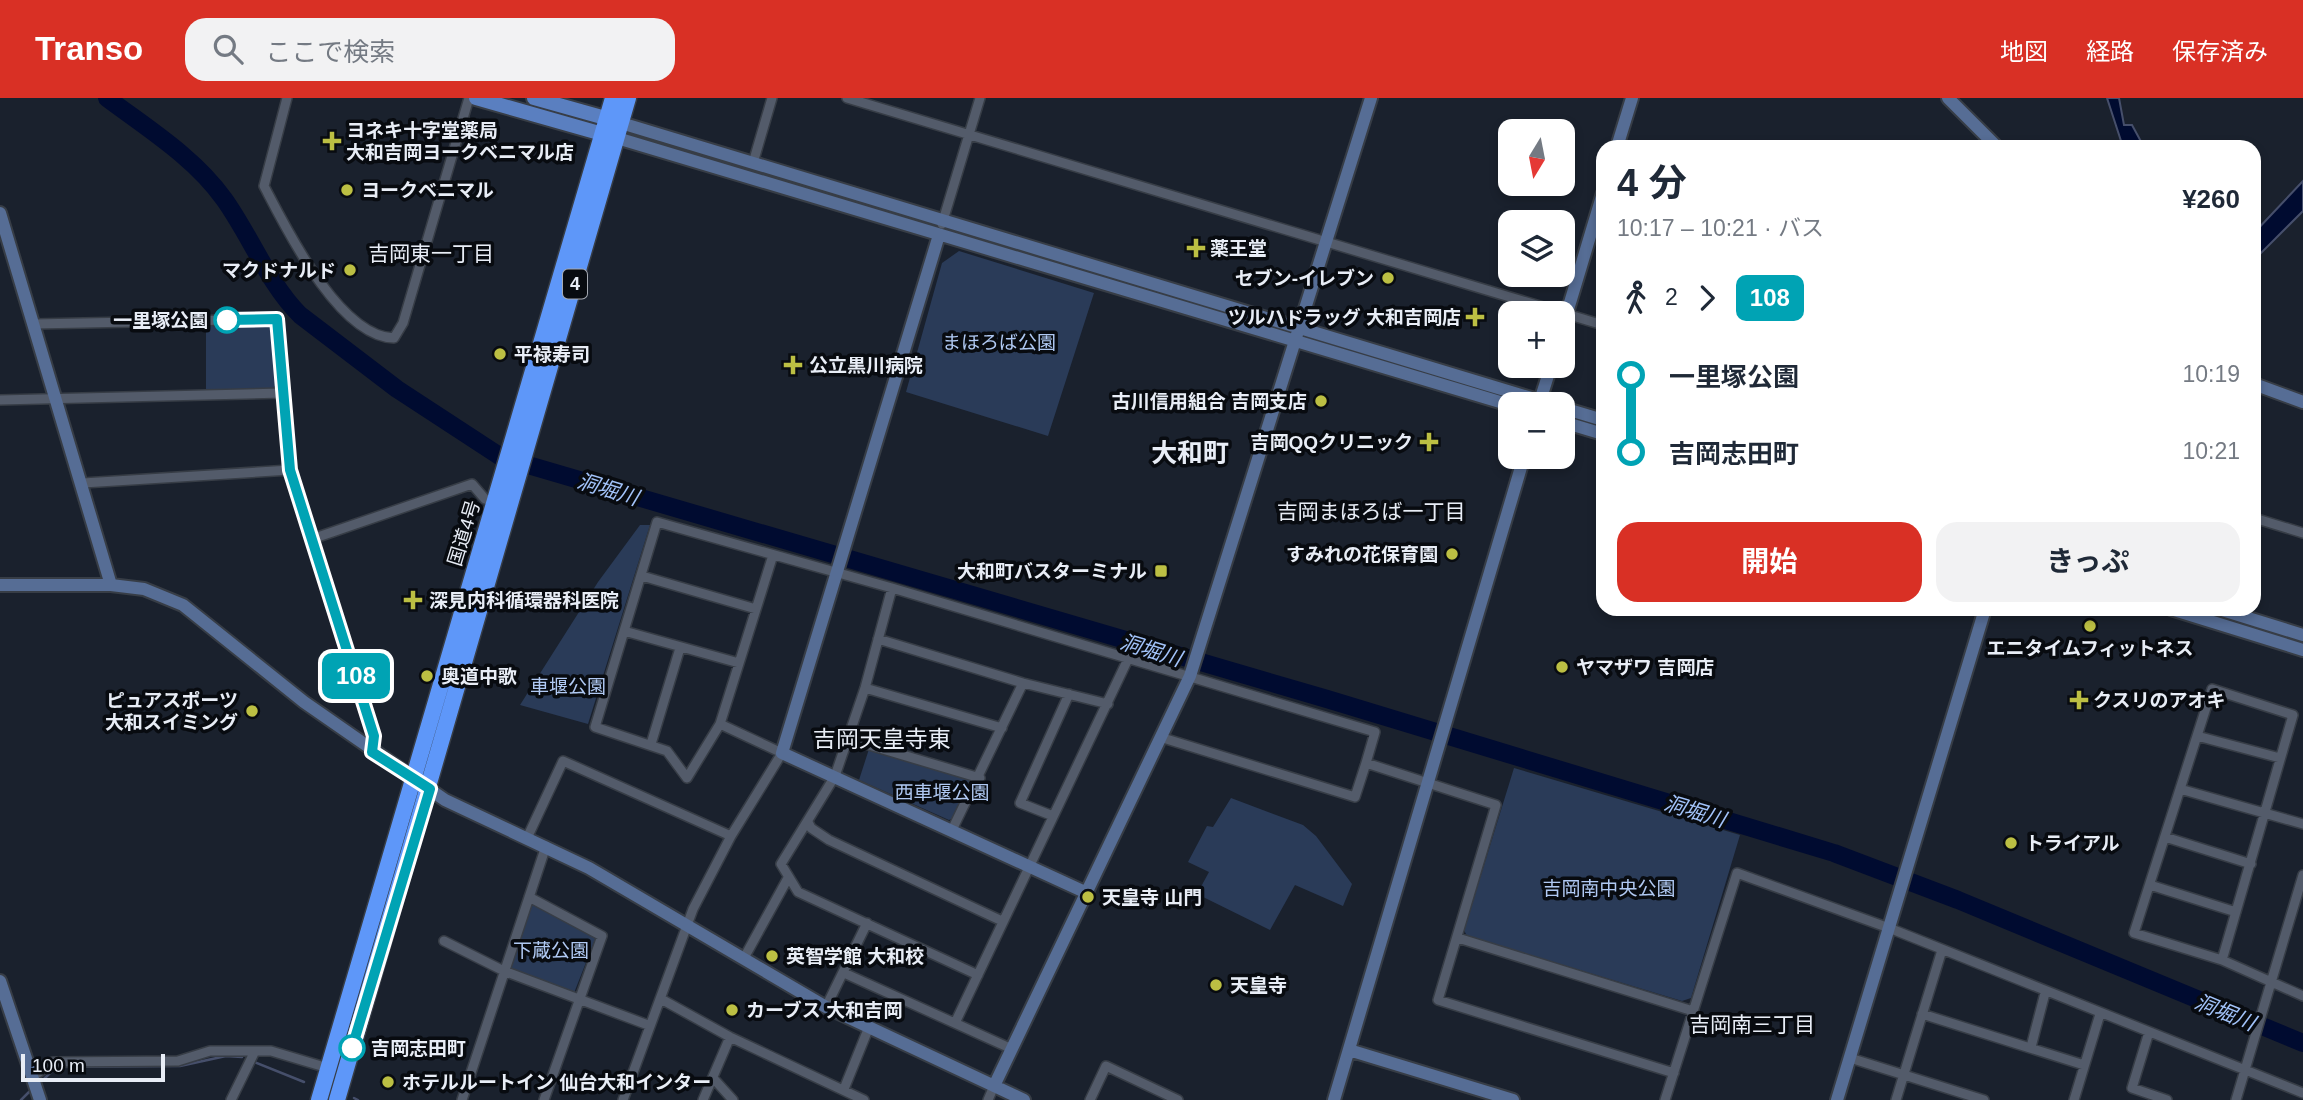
<!DOCTYPE html>
<html lang="ja">
<head>
<meta charset="utf-8">
<style>
	:root { --surface:#fff; --page:#f2f2f3; --text:#1f2937; --muted:#747a83; --accent:#d93025 }
	body { margin:0; font-family:Arial,"Noto Sans JP",sans-serif; background:var(--page); color:var(--text); height:100vh; display:flex; flex-direction:column; font-size:26px; white-space:nowrap }
	* { box-sizing:border-box; margin:0 }
	p { font-size:23px; color:var(--muted) }
	.icon { flex:none; width:38px; height:38px; fill:none; stroke:currentColor; stroke-width:2; stroke-linecap:round; stroke-linejoin:round }
	.map { position:relative; flex:1; overflow:hidden }
	.panel { position:absolute; left:1596px; top:42px; width:665px; height:476px; display:flex; flex-direction:column; background:var(--surface); border-radius:21px; box-shadow:0 4px 10px #0003 }
	.panel>* { flex:none }
	.badge { padding:0 14px; border-radius:10px; font-size:24px; line-height:46px }
	.needle { width:46px; rotate:190deg }
	.fabs { position:absolute; left:1498px; top:21px; display:grid; gap:14px }
	.fabs a { display:grid; place-items:center; width:77px; height:77px; border-radius:14px; background:var(--surface); box-shadow:0 4px 10px #0003; font-size:35px }
	.scale { position:absolute; left:21px; bottom:18px; width:144px; box-sizing:border-box; padding-left:7px; border:4px solid #e8edf6; border-top:0; font-size:19px; line-height:24px; white-space:nowrap; color:#e8edf6; -webkit-text-stroke:5px #080b10; paint-order:stroke }
	.map>.badge { position:absolute; translate:-50% -50%; box-shadow:0 0 0 4px #fff }
	.legs { display:flex; align-items:center; gap:10px; height:77px; padding:0 21px; font-size:23px }
	.legs p { margin-inline-start:auto }
	.headline { display:flex; align-items:center; justify-content:space-between; height:119px; padding:0 21px }
	h1 { font-size:38px; font-weight:700; line-height:52px }
	.button { display:flex; gap:14px; margin-top:auto; padding:14px 21px }
	.button a { flex:1; height:80px; border-radius:21px; background:var(--accent); color:#fff; font-size:28px; font-weight:700; line-height:80px; text-align:center }
	.button a+a { background:var(--page); color:var(--text) }
	ul { padding:0 21px; list-style:none }
	li { display:flex; align-items:center; gap:24px; height:77px; font-size:26px }
	li i { display:grid; place-items:center; width:10px; height:100%; margin:0 9px; background:currentColor }
	li i::after { content:''; width:18px; height:18px; margin:-9px; border:5px solid; border-radius:50%; background:var(--surface) }
	li p { margin-inline-start:auto }
	li:first-child i { background:linear-gradient(#0000 50%,currentColor 0) }
	li:last-child i { background:linear-gradient(currentColor 50%,#0000 0) }
	header { display:flex; align-items:center; gap:42px; box-sizing:border-box; height:98px; padding:0 35px; background:var(--accent); color:#fff }
	header strong { font-size:33px }
	nav { display:flex; gap:38px; margin-inline-start:auto; font-size:24px }
	.search { width:490px; height:63px; background:var(--page); display:flex; align-items:center; gap:18px; box-sizing:border-box; padding:0 24px; border-radius:21px; color:var(--muted); font-size:26px }
	.map>svg:first-child { display:block }
</style>
</head>
<body>
<header>
<strong>Transo</strong>
<div class="search"><svg class="icon" aria-label="search" viewBox="0 0 24 24"><circle cx="10" cy="10" r="6"/><path d="M15 15l6 6"/></svg>ここで検索</div>
<nav><a>地図</a><a>経路</a><a>保存済み</a></nav>
</header>
<div class="map">
<svg width="2303" height="1002" viewBox="0 0 2303 1002">
	<rect width="100%" height="100%" fill="#1a212d"/>
	<!-- green -->
	<path fill="#2a3b58" d="M959 153 1094 195 1048 338 906 294 942 165Z
		M206 228H270L273 233 277 286 271 292H206Z
		M640 427H650L588 626 520 607 598 484Z
		M869 651 968 679 971 685 955 719 949 722 859 682Z
		M1514 670 1740 737 1691 900 1682 903 1467 838 1464 832Z
		M1231 700 1303 727 1316 738 1352 786 1343 808 1295 787 1270 832 1197 796 1209 774 1188 764 1207 728 1213 729Z
		M532 805 596 839 574 895 508 871Z"/>
	<!-- water -->
	<path fill="#000b30" stroke="#464f6b" stroke-width="2" d="M2107 0H2119L2124 27H2132L2144 49H2123Z
		M2303 83V113L2254 162V135Z"/>
	<g fill="none" stroke-linecap="round" stroke-linejoin="round">
		<!-- stream -->
		<path stroke="#464f6b" stroke-width="2.5" d="M254 964 304 984
			M43 982 56 969 180 968 226 958 242 959
			M354 1000 358 1002
			M21 1002 29 994"/>
		<!-- river -->
		<path stroke="#000b30" stroke-width="18" d="M107 0C147 30 194 59 224 101 250 137 268 185 300 217L397 291 501 359 1327 601 1834 755 1958 802 2303 945"/>
		<defs>
			<path id="street" d="M287 0 264 88C286 130 339 239 394 240L403 225 469 0
				M847 0 1603 227
				M753 65 772 0
				M942 126 980 0
				M34 226 277 221 290 372 375 638 372 655
				M0 302 282 295
				M83 385 290 372
				M2254 420 2303 435
				M312 441 472 386 485 401 495 404
				M773 457 720 626 687 680 667 653 595 629 657 424 892 490 1375 634 1366 665
				M642 478 756 511
				M892 490 865 590 835 678 781 766 798 794 978 877
				M624 533 739 565
				M878 541 1023 585 1108 606
				M865 590 1002 630
				M2197 638 2280 660
				M1163 640 1355 699 1366 665 1496 707 1438 902 1674 975
				M849 641 980 680
				M651 646 680 550
				M2180 691 2303 726
				M1053 718 1020 705 1069 596
				M808 724 811 730 829 742 1002 823
				M952 732 1023 585
				M528 738 563 663 731 738
				M2165 739 2251 766
				M2150 787 2236 814
				M529 799 602 838 544 1002
				M1458 840 1693 913
				M444 843 504 873 648 927
				M744 860 788 780
				M2222 862 2293 617 2212 591 2134 835 2222 862 2303 898
				M844 875 1012 951
				M661 901 730 939 864 1002
				M826 909 867 825
				M1922 916 2084 967
				M955 925 1128 561
				M2149 934 2132 990 2167 1002
				M2031 949 2045 895
				M1850 960 1984 1002
				M34 978 53 964 178 963 210 953H271L328 970
				M713 980 733 1002
				M844 991 869 929
				M231 1002 255 953
				M462 1002 546 748
				M623 1002 693 811 731 738 782 655 720 626
				M703 1002 730 939
				M988 1002 994 988
				M1090 1002 1106 968 1178 1002
				M1665 1002 1737 775 1889 830 2303 995
				M1896 1002 1942 852
				M2074 1002 2100 916
				M2236 1002 2303 777"/>
			<path id="secondary" d="M1948 0 1997 49
				M621 25 1551 306
				M617 40 1510 307
				M1617 49 1632 0
				M0 115 111 487
				M939 137 782 655 1087 795
				M1563 228 1603 95
				M2254 286 2303 304
				M1539 306 1551 268
				M1563 310 1603 322
				M1563 324 1603 336
				M0 487H111L144 491 183 507 304 604 445 702 589 770 826 909 1024 1002
				M2171 511 2303 552
				M2219 511 2303 537
				M0 883 40 1002
				M1349 952 1513 1002
				M994 988 1190 578 1371 0
				M1334 1002 1524 359
				M1837 1002 1985 511"/>
			<path id="primary" d="M476 0 613 39
				M534 0 616 23"/>
			<path id="highway" d="M319 1002 613 0
				M337 1002 628 0"/>
		</defs>
		<!-- street casing -->
		<use href="#street" stroke="#373d46" stroke-width="12"/>
		<!-- secondary casing -->
		<use href="#secondary" stroke="#373d46" stroke-width="16"/>
		<!-- primary casing -->
		<use href="#primary" stroke="#373d46" stroke-width="18"/>
		<!-- highway casing -->
		<use href="#highway" stroke="#373d46" stroke-width="19"/>
		<!-- street -->
		<use href="#street" stroke="#535b6a" stroke-width="9"/>
		<!-- secondary -->
		<use href="#secondary" stroke="#566d95" stroke-width="12"/>
		<!-- primary -->
		<use href="#primary" stroke="#5a7fc0" stroke-width="14"/>
		<!-- highway -->
		<use href="#highway" stroke="#5e97f9" stroke-width="16"/>
	</g>
	<g fill="none" stroke-linecap="round" stroke-linejoin="round">
		<defs>
			<path id="line-1" d="M227 222 277 221 290 372 374 638 372 654 430 691 352 950"/>
		</defs>
		<!-- line-1 casing -->
		<use href="#line-1" stroke="#fff" stroke-width="16"/>
		<!-- line-1 -->
		<use href="#line-1" stroke="#00a3b4" stroke-width="10"/>
	</g>
	<!-- markers -->
	<g fill="#bcbf43" stroke="#080b10" stroke-width="2.5">
		<path d="M328.5 32.5h7v7h7v7h-7v7h-7v-7h-7v-7h7z"/>
		<circle cx="347" cy="92" r="7"/>
		<path d="M1192.5 139.5h7v7h7v7h-7v7h-7v-7h-7v-7h7z"/>
		<circle cx="350" cy="172" r="7"/>
		<circle cx="1388" cy="180" r="7"/>
		<path d="M1471.5 208.5h7v7h7v7h-7v7h-7v-7h-7v-7h7z"/>
		<circle cx="500" cy="256" r="7"/>
		<path d="M789.5 256.5h7v7h7v7h-7v7h-7v-7h-7v-7h7z"/>
		<circle cx="1321" cy="303" r="7"/>
		<path d="M1425.5 333.5h7v7h7v7h-7v7h-7v-7h-7v-7h7z"/>
		<circle cx="1452" cy="456" r="7"/>
		<rect x="1154" y="466" width="14" height="14" rx="3.5"/>
		<path d="M409.5 491.5h7v7h7v7h-7v7h-7v-7h-7v-7h7z"/>
		<circle cx="2090" cy="528" r="7"/>
		<circle cx="1562" cy="569" r="7"/>
		<circle cx="427" cy="578" r="7"/>
		<path d="M2075.5 591.5h7v7h7v7h-7v7h-7v-7h-7v-7h7z"/>
		<circle cx="252" cy="613" r="7"/>
		<circle cx="2011" cy="745" r="7"/>
		<circle cx="1088" cy="799" r="7"/>
		<circle cx="772" cy="858" r="7"/>
		<circle cx="1216" cy="887" r="7"/>
		<circle cx="732" cy="912" r="7"/>
		<circle cx="388" cy="984" r="7"/>
	</g>
	<g fill="#fff" stroke="#00a3b4" stroke-width="3.5">
		<circle cx="227" cy="222" r="12"/>
		<circle cx="352" cy="950" r="12"/>
	</g>
	<g text-anchor="middle" dominant-baseline="central" stroke-width="7" stroke-linejoin="round" paint-order="stroke">
		<!-- shield labels -->
		<rect fill="#080b10" stroke="#a5a9b1" stroke-width="2" x="563" y="171.5" width="24" height="29" rx="5"/>
		<g font-size="18" font-weight="bold" fill="#e8edf6">
			<text x="575" y="186">4</text>
		</g>
		<!-- poi labels -->
		<g font-size="19" font-weight="bold" fill="#e8edf6" stroke="#080b10" text-anchor="start">
			<text x="346" y="32">ヨネキ十字堂薬局<tspan x="346" dy="22">大和吉岡ヨークベニマル店</tspan></text>
			<text x="361" y="92">ヨークベニマル</text>
			<text x="1210" y="150">薬王堂</text>
			<text x="336" y="172" text-anchor="end">マクドナルド</text>
			<text x="1374" y="180" text-anchor="end">セブン-イレブン</text>
			<text x="1461" y="219" text-anchor="end">ツルハドラッグ 大和吉岡店</text>
			<text x="514" y="256">平禄寿司</text>
			<text x="809" y="267">公立黒川病院</text>
			<text x="1307" y="303" text-anchor="end">古川信用組合 吉岡支店</text>
			<text x="1413" y="344" text-anchor="end">吉岡QQクリニック</text>
			<text x="1438" y="456" text-anchor="end">すみれの花保育園</text>
			<text x="1147" y="473" text-anchor="end">大和町バスターミナル</text>
			<text x="429" y="502">深見内科循環器科医院</text>
			<text x="2090" y="550" text-anchor="middle">エニタイムフィットネス</text>
			<text x="1576" y="569">ヤマザワ 吉岡店</text>
			<text x="441" y="578">奥道中歌</text>
			<text x="238" y="602" text-anchor="end">ピュアスポーツ<tspan x="238" dy="22">大和スイミング</tspan></text>
			<text x="2093" y="602">クスリのアオキ</text>
			<text x="2025" y="745">トライアル</text>
			<text x="1102" y="799">天皇寺 山門</text>
			<text x="786" y="858">英智学館 大和校</text>
			<text x="1230" y="887">天皇寺</text>
			<text x="746" y="912">カーブス 大和吉岡</text>
			<text x="402" y="984">ホテルルートイン 仙台大和インター</text>
		</g>
		<!-- stop labels -->
		<g font-size="19" font-weight="bold" fill="#e8edf6" stroke="#080b10" text-anchor="end">
			<text x="208" y="222">一里塚公園</text>
			<text x="371" y="950" text-anchor="start">吉岡志田町</text>
		</g>
		<!-- park labels -->
		<g font-size="19" fill="#b0c9f3" stroke="#080b10">
			<text x="999" y="244">まほろば公園</text>
			<text x="568" y="588">車堰公園</text>
			<text x="942" y="694">西車堰公園</text>
			<text x="1609" y="790">吉岡南中央公園</text>
			<text x="551" y="852">下蔵公園</text>
		</g>
		<!-- street labels -->
		<g font-size="19" fill="#e8edf6" stroke="#080b10">
			<text transform="translate(464 435) rotate(-73)">国道4号</text>
		</g>
		<!-- neighbourhood labels -->
		<g font-size="21" fill="#e8edf6" stroke="#080b10">
			<text x="431" y="155">吉岡東一丁目</text>
			<text x="1371" y="413">吉岡まほろば一丁目</text>
			<text x="1752" y="926">吉岡南三丁目</text>
		</g>
		<!-- water labels -->
		<g font-size="21" font-style="italic" fill="#a2c3fa" stroke="#080b10">
			<text transform="translate(608 391) rotate(17)">洞堀川</text>
			<text transform="translate(1151 552) rotate(17)">洞堀川</text>
			<text transform="translate(1695 713) rotate(17)">洞堀川</text>
			<text transform="translate(2225 914) rotate(22)">洞堀川</text>
		</g>
		<!-- quarter labels -->
		<g font-size="23" fill="#e8edf6" stroke="#080b10">
			<text x="882" y="641">吉岡天皇寺東</text>
		</g>
		<!-- district labels -->
		<g font-size="26" font-weight="bold" fill="#e8edf6" stroke="#080b10">
			<text x="1190" y="355">大和町</text>
		</g>
	</g>
</svg>
<div class="fabs">
<a><svg class="needle" viewBox="-14 -14 28 28"><path d="M0-13l5 13h-10z" fill="#e53935"/><path d="M0 13l5-13h-10z" fill="#747a83"/></svg></a>
<a><svg class="icon" aria-label="layers" viewBox="0 0 24 24"><path d="M12 4l9 5-9 5-9-5zM3 14l9 5 9-5"/></svg></a>
<a>+</a>
<a>−</a>
</div>
<div class="scale">100 m</div>
<b class="badge" style="left:356px;top:578px;background:#00a3b4;color:#fff">108</b>
<section class="panel">
<div class="headline"><div><h1>4 分</h1><p>10:17 – 10:21 · バス</p></div><b>¥260</b></div>
<div class="legs"><svg class="icon" aria-label="walk" viewBox="0 0 24 24"><circle cx="13" cy="4" r="2"/><path d="M13 8l-2 6 4 7M11 14l-3 7M7 12l3-4h3l4 4"/></svg>2<svg class="icon" aria-label="forward" viewBox="0 0 24 24"><path d="M9 5l7 7-7 7"/></svg><b class="badge" style="background:#00a3b4;color:#fff">108</b></div>
<ul>
<li><i style="color:#00a3b4"></i><b>一里塚公園</b><p>10:19</p></li>
<li><i style="color:#00a3b4"></i><b>吉岡志田町</b><p>10:21</p></li>
</ul>
<div class="button"><a>開始</a><a>きっぷ</a></div>
</section>
</div>
</body>
</html>
